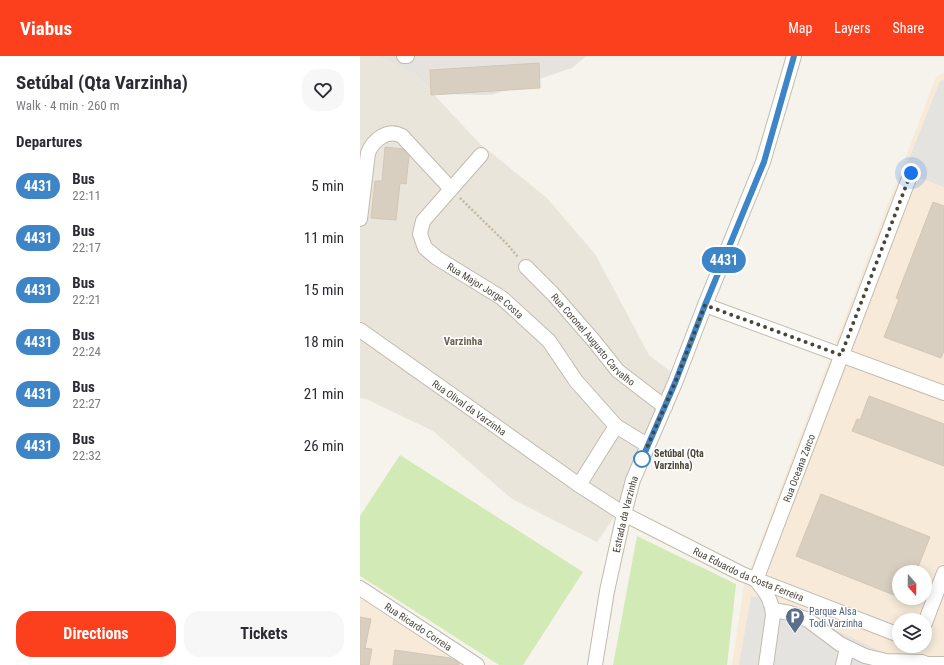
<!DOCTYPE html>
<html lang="en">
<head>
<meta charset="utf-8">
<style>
	:root { --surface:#fff; --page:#f7f7f7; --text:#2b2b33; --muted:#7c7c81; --accent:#fc3f1d }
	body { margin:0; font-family:"Roboto Condensed",sans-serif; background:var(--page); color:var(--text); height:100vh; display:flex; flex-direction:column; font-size:15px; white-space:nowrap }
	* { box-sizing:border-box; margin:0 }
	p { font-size:13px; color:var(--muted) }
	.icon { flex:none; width:22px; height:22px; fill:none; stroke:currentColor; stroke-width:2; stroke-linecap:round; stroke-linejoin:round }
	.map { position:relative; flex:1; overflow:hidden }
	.sheet { display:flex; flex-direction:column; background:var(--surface); width:360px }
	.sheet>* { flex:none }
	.badge { padding:0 8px; border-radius:13px; font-size:14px; line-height:26px }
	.needle { width:26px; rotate:160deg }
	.buttons { position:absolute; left:532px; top:509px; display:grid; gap:8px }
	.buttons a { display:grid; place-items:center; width:40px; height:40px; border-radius:50%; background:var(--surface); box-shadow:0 2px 10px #0003; font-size:20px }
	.you { position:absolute; width:20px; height:20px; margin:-10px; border:3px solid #fff; border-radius:50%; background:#1a73e8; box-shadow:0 0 0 6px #1a73e833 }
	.map>.badge { position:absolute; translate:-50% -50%; box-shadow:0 0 0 2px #fff }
	h2 { padding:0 16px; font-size:15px; line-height:36px }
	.round { display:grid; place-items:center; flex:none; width:42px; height:42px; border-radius:16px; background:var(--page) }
	.headline { display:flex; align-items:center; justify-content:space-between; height:68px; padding:0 16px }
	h1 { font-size:19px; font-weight:700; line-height:30px }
	.primary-button { display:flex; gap:8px; margin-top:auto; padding:8px 16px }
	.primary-button a { flex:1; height:46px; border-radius:16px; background:var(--accent); color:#fff; font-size:16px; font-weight:700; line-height:46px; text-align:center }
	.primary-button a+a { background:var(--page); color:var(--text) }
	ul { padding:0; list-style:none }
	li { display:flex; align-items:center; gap:12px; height:52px; padding:0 16px }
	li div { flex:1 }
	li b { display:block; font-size:15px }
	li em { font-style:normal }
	li .badge { min-width:44px; font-weight:700; text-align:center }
	header { display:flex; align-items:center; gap:24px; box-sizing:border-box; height:56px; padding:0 20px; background:var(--accent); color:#fff }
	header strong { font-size:19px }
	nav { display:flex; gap:22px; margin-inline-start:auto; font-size:14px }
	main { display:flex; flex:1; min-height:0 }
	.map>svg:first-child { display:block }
</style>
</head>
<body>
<header>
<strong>Viabus</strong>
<nav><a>Map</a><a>Layers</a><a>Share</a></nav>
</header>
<main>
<section class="sheet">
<div class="headline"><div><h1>Setúbal (Qta Varzinha)</h1><p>Walk · 4 min · 260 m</p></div><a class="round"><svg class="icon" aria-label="heart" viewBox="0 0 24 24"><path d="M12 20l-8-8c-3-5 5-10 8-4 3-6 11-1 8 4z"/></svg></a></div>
<h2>Departures</h2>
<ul>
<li><span class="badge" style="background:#3d85c6;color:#fff">4431</span><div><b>Bus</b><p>22:11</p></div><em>5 min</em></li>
<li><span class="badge" style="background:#3d85c6;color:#fff">4431</span><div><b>Bus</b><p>22:17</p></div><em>11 min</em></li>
<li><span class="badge" style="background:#3d85c6;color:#fff">4431</span><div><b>Bus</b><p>22:21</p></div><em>15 min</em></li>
<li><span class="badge" style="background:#3d85c6;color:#fff">4431</span><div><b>Bus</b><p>22:24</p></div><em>18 min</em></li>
<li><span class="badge" style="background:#3d85c6;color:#fff">4431</span><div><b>Bus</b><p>22:27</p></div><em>21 min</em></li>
<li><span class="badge" style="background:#3d85c6;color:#fff">4431</span><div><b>Bus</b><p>22:32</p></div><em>26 min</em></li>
</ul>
<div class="primary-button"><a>Directions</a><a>Tickets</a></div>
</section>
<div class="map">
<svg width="584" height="609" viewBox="0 0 584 609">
	<rect width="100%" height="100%" fill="#f6f3ec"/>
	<!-- residential -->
	<path fill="#eae5da" d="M0 0H16L55 18 119 87 187 142 235 198 289 299 312 317 275 401 255 460 237 486 152 443 73 375 6 343 0 342Z"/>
	<!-- commercial -->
	<path fill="#f7ead8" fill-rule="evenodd" d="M584 17V609H372L384 529 576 21ZM539 516H565V542H539ZM539 564H565V590H539Z
		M0 541 109 609H0Z"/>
	<!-- industrial -->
	<path fill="#e6e2dd" d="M16 0H226L212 12 131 39 74 38 55 18Z"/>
	<!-- green -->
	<path fill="#d2eab5" d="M40 399 223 516 163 609H139L0 520V460Z
		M277 480 376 528 367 609H253Z"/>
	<!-- parking -->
	<path fill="#e5e3e0" d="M584 24V131L544 116 580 25Z
		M391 540 409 542 549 609H379Z"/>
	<!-- building -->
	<path fill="#d8cfc1" stroke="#d3c7b4" d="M179 7 180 32 71 39 70 14Z
		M25 91 43 93 49 100 46 128 40 127 36 164 11 162 15 125H22Z
		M573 146 584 150V295L581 302 524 281 539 243 536 242Z
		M509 340 584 368V410L492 375 497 363 500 364Z
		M461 438 570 481 556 516H539V541L436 500Z
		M0 561 11 563 5 592H3L12 593 9 609H0Z
		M35 594 90 602 99 607V609H33Z"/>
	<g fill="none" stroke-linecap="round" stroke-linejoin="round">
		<defs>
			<g id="minor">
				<path d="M44 0H47"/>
				<path id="s1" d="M121 99 63 165 60 178 65 192 77 202 142 242 189 285 216 325 256 370"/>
				<path d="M0 163 8 97C13 84 28 72 42 80L91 133"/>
				<path id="s2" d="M166 211 194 239 234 285 258 315 305 351"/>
				<path d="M345 249 584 337"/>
				<path id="s3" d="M0 274 219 429"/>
				<path id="s4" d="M287 389 256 370 219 429 264 458 382 518 539 579"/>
				<path id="s5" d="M0 532 117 609"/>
				<path d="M413 554 430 557 448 564 480 588 505 600 526 605 562 606 569 609"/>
				<path d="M565 567 584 517"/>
				<path d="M568 608H584"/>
				<path id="s6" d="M235 609 247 535 264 458 273 424 315 327 345 249 403 106 434 0"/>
				<path id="s7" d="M406 609 413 559C412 544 405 535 396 524L551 117"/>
				<path d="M483 609 487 592"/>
			</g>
		</defs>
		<!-- minor casing -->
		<use href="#minor" stroke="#c2bbae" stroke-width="16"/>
		<!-- path -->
		<path stroke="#c4b79f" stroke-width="2.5" stroke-dasharray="2 2" stroke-linecap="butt" d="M100 142 147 188 158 201"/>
		<!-- minor -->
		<use href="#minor" stroke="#fff" stroke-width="14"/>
	</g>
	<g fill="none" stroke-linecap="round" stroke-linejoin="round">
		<defs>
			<path id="line" d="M282 403 315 327 345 249 404 106 434 0"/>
		</defs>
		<!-- line casing -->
		<use href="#line" stroke="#fff" stroke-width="9"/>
		<!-- line -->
		<use href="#line" stroke="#3d85c6" stroke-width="6"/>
		<!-- walk -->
		<path stroke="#4b4439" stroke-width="4" stroke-dasharray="0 7.2" d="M282 403 315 327 345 249 481 299 551 117"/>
	</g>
	<!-- icons -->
	<defs>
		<symbol id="parking-pin" viewBox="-11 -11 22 30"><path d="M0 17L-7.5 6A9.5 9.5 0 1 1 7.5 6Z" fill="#5c6f8a" stroke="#fff"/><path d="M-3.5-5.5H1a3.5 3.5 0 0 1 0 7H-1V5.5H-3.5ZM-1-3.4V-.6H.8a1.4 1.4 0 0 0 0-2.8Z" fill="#fff"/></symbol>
	</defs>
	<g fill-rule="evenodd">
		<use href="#parking-pin" x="424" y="550" width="22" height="30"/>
	</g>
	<!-- markers -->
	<circle fill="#fff" stroke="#3d85c6" stroke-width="2" cx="282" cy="403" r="8"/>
	<g text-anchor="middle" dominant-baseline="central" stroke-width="3" stroke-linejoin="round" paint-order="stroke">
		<!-- street labels -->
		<g font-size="10" fill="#4b4439" stroke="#fff">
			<text stroke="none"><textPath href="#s1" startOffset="190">Rua Major Jorge Costa</textPath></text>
			<text stroke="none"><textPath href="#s2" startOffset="99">Rua Coronel Augusto Carvalho</textPath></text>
			<text stroke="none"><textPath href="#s3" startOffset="134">Rua Olival da Varzinha</textPath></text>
			<text stroke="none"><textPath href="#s7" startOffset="210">Rua Oceana Zarco</textPath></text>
			<text stroke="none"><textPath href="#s6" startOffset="154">Estrada da Varzinha</textPath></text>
			<text stroke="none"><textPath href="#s4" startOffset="298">Rua Eduardo da Costa Ferreira</textPath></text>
			<text stroke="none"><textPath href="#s5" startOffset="70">Rua Ricardo Correia</textPath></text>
		</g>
		<!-- stop labels -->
		<g font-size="10" font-weight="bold" fill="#4b4439" stroke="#fff" text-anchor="start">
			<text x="294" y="397">Setúbal (Qta<tspan x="294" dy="12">Varzinha)</tspan></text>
		</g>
		<!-- service labels -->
		<g font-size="10" fill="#4e5e75" stroke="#fff" text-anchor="start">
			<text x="449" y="555">Parque Alsa<tspan x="449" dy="12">Todi Varzinha</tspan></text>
		</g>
		<!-- neighbourhood labels -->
		<g font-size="11" font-weight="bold" fill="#6e6250" stroke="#fff">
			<text x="103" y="285">Varzinha</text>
		</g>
	</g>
</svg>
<div class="buttons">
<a><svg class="needle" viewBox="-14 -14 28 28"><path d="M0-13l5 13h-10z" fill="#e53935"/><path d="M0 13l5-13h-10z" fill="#7c7c81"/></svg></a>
<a><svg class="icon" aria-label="layers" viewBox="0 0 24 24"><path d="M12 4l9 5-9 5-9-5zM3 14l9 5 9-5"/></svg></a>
</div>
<div class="you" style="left:551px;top:117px"></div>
<b class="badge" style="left:364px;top:204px;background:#3d85c6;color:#fff">4431</b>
</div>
</main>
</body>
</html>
